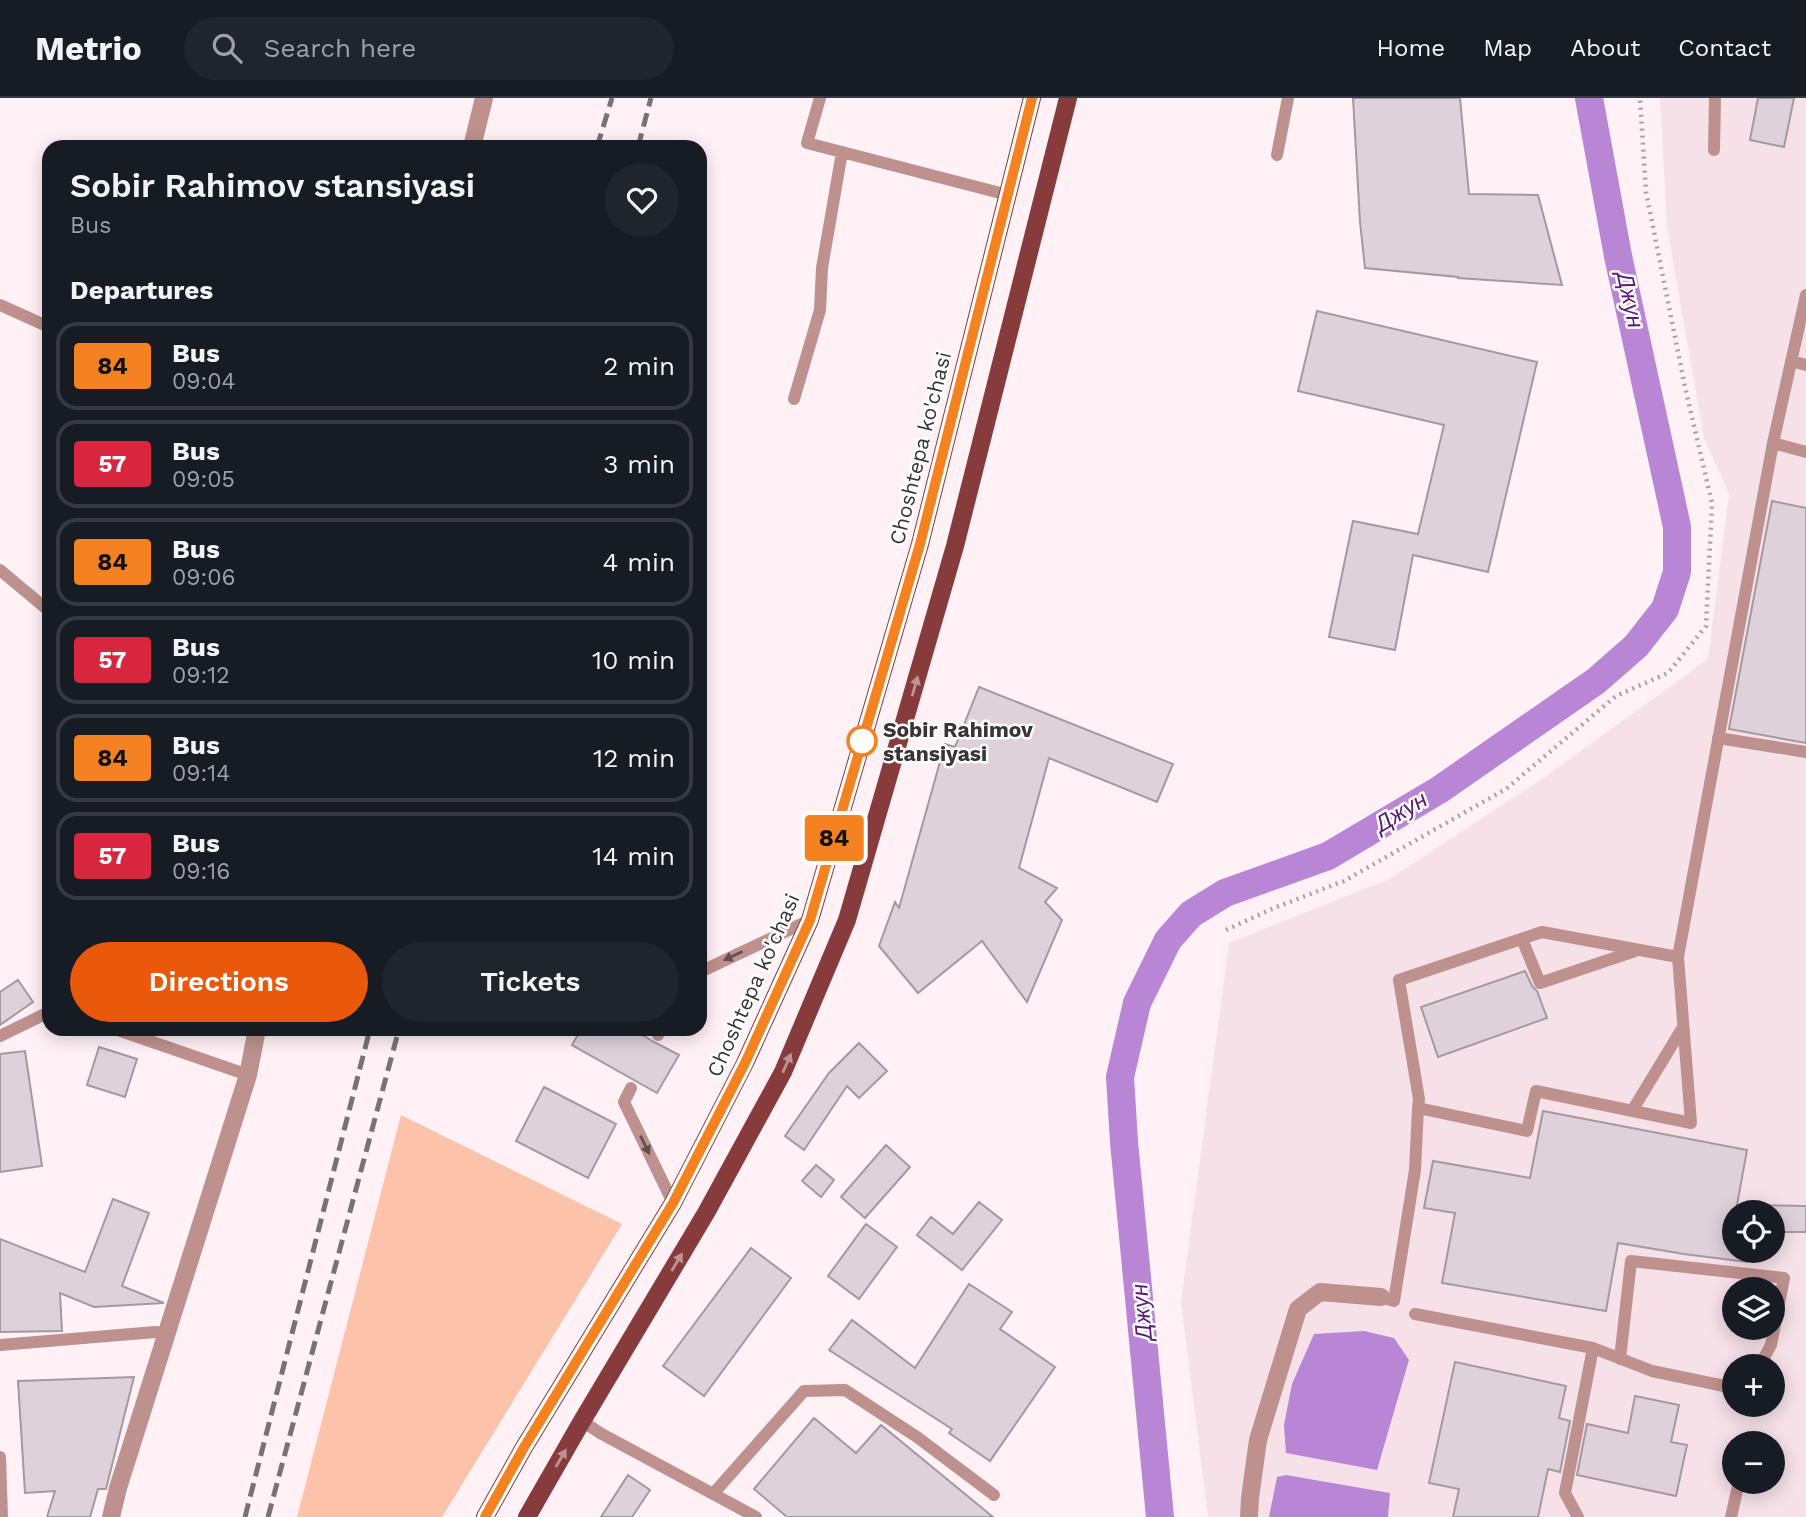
<!DOCTYPE html>
<html lang="en">
<head>
<meta charset="utf-8">
<style>
	:root { --surface:#171b24; --page:#20242c; --text:#f1f3f6; --muted:#9ea1a6; --line:#363941; --accent:#ea580c }
	body { margin:0; font-family:"Work Sans",sans-serif; background:var(--page); color:var(--text); height:100vh; display:flex; flex-direction:column; font-size:26px; white-space:nowrap }
	* { box-sizing:border-box; margin:0 }
	p { font-size:23px; color:var(--muted) }
	.icon { flex:none; width:38px; height:38px; fill:none; stroke:currentColor; stroke-width:2; stroke-linecap:round; stroke-linejoin:round }
	.map { position:relative; flex:1; overflow:hidden }
	.sheet { position:absolute; left:42px; top:42px; width:665px; height:896px; display:flex; flex-direction:column; background:var(--surface); border-radius:21px; box-shadow:0 4px 18px #0003 }
	.sheet>* { flex:none }
	.badge { padding:0 14px; border-radius:5px; font-size:24px; line-height:46px }
	.tools { position:absolute; left:1722px; top:1102px; display:grid; gap:14px }
	.tools a { display:grid; place-items:center; width:63px; height:63px; border-radius:50%; background:var(--surface); box-shadow:0 4px 18px #0003; font-size:35px }
	.map>.badge { position:absolute; translate:-50% -50%; box-shadow:0 0 0 4px #fff }
	h2 { padding:0 28px; font-size:26px; line-height:63px }
	.round { display:grid; place-items:center; flex:none; width:74px; height:74px; border-radius:37px; background:var(--page) }
	.summary { display:flex; align-items:center; justify-content:space-between; height:119px; padding:0 28px }
	h1 { font-size:33px; font-weight:600; line-height:52px }
	.action { display:flex; gap:14px; margin-top:auto; padding:14px 28px }
	.action a { flex:1; height:80px; border-radius:42px; background:var(--accent); color:#fff; font-size:28px; font-weight:600; line-height:80px; text-align:center }
	.action a+a { background:var(--page); color:var(--text) }
	ul { padding:0; list-style:none }
	li { display:flex; align-items:center; gap:21px; height:88px; margin:0 14px 10px; padding:0 14px; border:4px solid var(--line); border-radius:21px }
	li div { flex:1 }
	li b { display:block; font-size:26px }
	li em { font-style:normal }
	li .badge { min-width:77px; font-weight:700; text-align:center }
	header { display:flex; align-items:center; gap:42px; box-sizing:border-box; height:98px; padding:0 35px; background:var(--surface); border-bottom:2px solid var(--line) }
	header strong { font-size:33px }
	nav { display:flex; gap:38px; margin-inline-start:auto; font-size:24px }
	.search { width:490px; height:63px; background:var(--page); display:flex; align-items:center; gap:18px; box-sizing:border-box; padding:0 24px; border-radius:38px; color:var(--muted); font-size:26px }
	.map>svg:first-child { display:block }
</style>
</head>
<body>
<header>
<strong>Metrio</strong>
<div class="search"><svg class="icon" aria-label="search" viewBox="0 0 24 24"><circle cx="10" cy="10" r="6"/><path d="M15 15l6 6"/></svg>Search here</div>
<nav><a>Home</a><a>Map</a><a>About</a><a>Contact</a></nav>
</header>
<div class="map">
<svg width="1806" height="1419" viewBox="0 0 1806 1419">
	<rect width="100%" height="100%" fill="#fff1f5"/>
	<!-- built -->
	<path fill="#f5e1e7" fill-rule="evenodd" d="M1660 0H1806V1419H1208L1181 1204 1229 845 1389 781 1542 681 1708 561 1729 396 1704 340 1667 129ZM1734 1115H1773V1153H1734ZM1734 1192H1773V1230H1734ZM1734 1269H1773V1307H1734ZM1734 1346H1773V1384H1734Z"/>
	<!-- green -->
	<path fill="#fdc3aa" d="M401 1017 622 1126 442 1419H297Z"/>
	<!-- water -->
	<path fill="#b886d5" d="M1364 1233 1394 1240 1409 1262 1377 1372 1286 1355 1284 1327 1292 1286 1314 1236Z
		M1286 1377 1390 1395 1388 1419H1269L1277 1379Z"/>
	<g fill="none" stroke-linecap="round" stroke-linejoin="round">
		<!-- canal -->
		<path stroke="#b886d5" stroke-width="28" d="M1160 1419 1124 1044 1120 979 1137 905 1168 842 1191 816 1225 795 1328 758 1439 692 1596 583 1636 548 1665 511 1677 474V429L1618 158 1589 0"/>
	</g>
	<!-- building -->
	<path fill="#ded1da" stroke="#a498a1" stroke-width="2" d="M1353 0H1460L1469 96 1538 97 1562 187 1458 180V179L1365 170 1360 124Z
		M1758 0H1794L1784 49 1750 42Z
		M1317 213 1537 264 1488 474 1413 457 1395 552 1329 539 1353 423 1418 436 1444 327 1298 293Z
		M1772 403 1806 410V645L1729 631Z
		M979 589 1173 666 1157 704 1049 660 1019 770 1057 790 1045 804 1062 822 1027 904 982 843 918 895 879 848 895 804 899 810 945 646 955 649Z
		M1525 873 1532 888 1537 893 1547 920 1438 959 1421 909Z
		M18 882 33 904 0 927V894Z
		M581 931H632L654 944 679 957 657 995 572 947Z
		M859 945 887 973 859 1000 847 988 804 1052 785 1038 829 975Z
		M99 949 137 961 125 999 87 987Z
		M25 953 42 1068 0 1074V956Z
		M544 989 616 1026 588 1080 516 1043Z
		M1543 1013 1747 1052 1737 1107 1806 1108V1134H1773V1115H1734V1153H1748L1747 1164 1684 1156 1618 1145 1606 1213 1442 1185 1455 1115 1424 1110 1433 1063 1530 1080Z
		M886 1047 910 1069 865 1120 841 1099Z
		M816 1067 834 1082 821 1099 802 1083Z
		M113 1101 149 1115 122 1188 164 1205 94 1209 60 1195 62 1233 0 1234V1141L85 1174Z
		M979 1104 1002 1122 962 1172 917 1137 931 1119 953 1136Z
		M866 1126 897 1149 859 1201 828 1178Z
		M751 1150 791 1180 704 1298 663 1268Z
		M969 1186 1012 1214 1000 1231 1055 1269 990 1363 949 1335 952 1331 829 1252 852 1222 915 1270Z
		M1455 1264 1566 1288 1559 1320 1570 1323 1560 1374 1548 1371 1538 1419H1453L1459 1391 1429 1385Z
		M134 1279 106 1391H98L90 1419H47L55 1393 25 1395 18 1283Z
		M1635 1298 1679 1307 1671 1344 1687 1347 1676 1398 1577 1377 1587 1326 1628 1335Z
		M814 1320 856 1355 881 1327 993 1419H787L754 1391Z
		M628 1377 650 1392 632 1419H601Z"/>
	<g fill="none" stroke-linecap="round" stroke-linejoin="round">
		<!-- path -->
		<path stroke="#a99fa2" stroke-width="4.5" stroke-dasharray="2 5" stroke-linecap="butt" d="M1226 832 1274 810 1344 783 1506 691 1616 598 1668 575 1706 528 1712 405 1685 289 1646 94 1640 0"/>
		<!-- service -->
		<path stroke="#be918e" stroke-width="12" d="M820 0 807 45 1008 97
			M1714 52 1715 0
			M1277 57 1288 0
			M0 207 49 229
			M1791 263 1806 267
			M794 301 820 212 822 170 842 54
			M1773 345 1806 197
			M0 472 49 513
			M1718 640 1806 654
			M1522 841 1540 885 1635 853
			M1678 859 1773 345 1806 354
			M700 874 810 822
			M115 931 248 977
			M658 937 661 931
			M0 938 49 914
			M631 990 624 1004 673 1105
			M1632 1013 1683 929
			M1381 1199 1394 1203 1415 1072 1418 1010 1419 1001 1399 882 1542 834 1678 859 1691 1025 1536 993 1527 1033 1418 1010
			M1415 1216 1593 1250 1565 1395 1578 1419
			M0 1247 155 1234 166 1235
			M1593 1250 1652 1273 1734 1290
			M1620 1261 1631 1163 1784 1180 1771 1247 1759 1269
			M582 1323 600 1335 756 1419
			M0 1359 2 1419
			M713 1396 804 1293 845 1292 917 1339 994 1397
			M1731 1419 1739 1384"/>
		<!-- minor -->
		<path stroke="#be918e" stroke-width="18" d="M472 49 484 0
			M111 1419 118 1390 248 977 257 931
			M1249 1419 1250 1400 1258 1342 1298 1211 1320 1194 1381 1199"/>
		<!-- primary -->
		<path stroke="#883b3c" stroke-width="18" d="M485 1419 523 1351 673 1105 745 965 810 822 920 446 1032 0
			M527 1419 582 1323 706 1115 783 974 847 822 955 448 1068 0"/>
		<!-- rail -->
		<path stroke="#7a7174" stroke-width="5" stroke-dasharray="14 7" stroke-linecap="butt" d="M597 49 612 0
			M638 49 651 0
			M245 1419 370 931
			M268 1419 399 931"/>
	</g>
	<!-- one-way arrows -->
	<defs><path id="oneway-solid" d="M-6-.8H1V-3.2L6.5 0L1 3.2V.8H-6Z" transform="scale(1.75)"/></defs>
	<g fill="#be9394">
		<use href="#oneway-solid" transform="translate(915 588) rotate(-74)"/>
		<use href="#oneway-solid" transform="translate(787 965) rotate(-66)"/>
		<use href="#oneway-solid" transform="translate(677 1164) rotate(-59)"/>
		<use href="#oneway-solid" transform="translate(561 1360) rotate(-60)"/>
	</g>
	<g fill="#625050">
		<use href="#oneway-solid" transform="translate(733 858) rotate(155)"/>
		<use href="#oneway-solid" transform="translate(645 1047) rotate(64)"/>
	</g>
	<g fill="none" stroke-linecap="round" stroke-linejoin="round">
		<defs>
			<path id="line" d="M485 1419 523 1351 673 1105 745 965 810 822 920 446 1032 0"/>
		</defs>
		<!-- line casing -->
		<use href="#line" stroke="#fff" stroke-width="16"/>
		<!-- line -->
		<use href="#line" stroke="#f58220" stroke-width="10"/>
	</g>
	<!-- markers -->
	<circle fill="#fff" stroke="#f58220" stroke-width="3.5" cx="862" cy="643" r="14"/>
	<g text-anchor="middle" dominant-baseline="central" stroke-width="5" stroke-linejoin="round" paint-order="stroke">
		<!-- street labels -->
		<g font-size="21" fill="#3a3436" stroke="#fff">
			<text transform="translate(920 350) rotate(-76)">Choshtepa ko'chasi</text>
			<text transform="translate(753 887) rotate(-66)">Choshtepa ko'chasi</text>
		</g>
		<!-- stop labels -->
		<g font-size="21" font-weight="bold" fill="#3a3436" stroke="#fff" text-anchor="start">
			<text x="883" y="631">Sobir Rahimov<tspan x="883" dy="24">stansiyasi</tspan></text>
		</g>
		<!-- water labels -->
		<g font-size="23" font-style="italic" fill="#5b1b79" stroke="#fff">
			<text transform="translate(1630 202) rotate(78)">Джун</text>
			<text transform="translate(1401 714) rotate(-31)">Джун</text>
			<text transform="translate(1142 1214) rotate(-95)">Джун</text>
		</g>
	</g>
</svg>
<div class="tools">
<a><svg class="icon" aria-label="locate" viewBox="0 0 24 24"><circle cx="12" cy="12" r="6"/><path d="M12 2v4M12 18v4M2 12h4M18 12h4"/></svg></a>
<a><svg class="icon" aria-label="layers" viewBox="0 0 24 24"><path d="M12 4l9 5-9 5-9-5zM3 14l9 5 9-5"/></svg></a>
<a>+</a>
<a>−</a>
</div>
<b class="badge" style="left:834px;top:740px;background:#f58220;color:#111">84</b>
<section class="sheet">
<div class="summary"><div><h1>Sobir Rahimov stansiyasi</h1><p>Bus</p></div><a class="round"><svg class="icon" aria-label="heart" viewBox="0 0 24 24"><path d="M12 20l-8-8c-3-5 5-10 8-4 3-6 11-1 8 4z"/></svg></a></div>
<h2>Departures</h2>
<ul>
<li><span class="badge" style="background:#f58220;color:#111">84</span><div><b>Bus</b><p>09:04</p></div><em>2 min</em></li>
<li><span class="badge" style="background:#d7263d;color:#fff">57</span><div><b>Bus</b><p>09:05</p></div><em>3 min</em></li>
<li><span class="badge" style="background:#f58220;color:#111">84</span><div><b>Bus</b><p>09:06</p></div><em>4 min</em></li>
<li><span class="badge" style="background:#d7263d;color:#fff">57</span><div><b>Bus</b><p>09:12</p></div><em>10 min</em></li>
<li><span class="badge" style="background:#f58220;color:#111">84</span><div><b>Bus</b><p>09:14</p></div><em>12 min</em></li>
<li><span class="badge" style="background:#d7263d;color:#fff">57</span><div><b>Bus</b><p>09:16</p></div><em>14 min</em></li>
</ul>
<div class="action"><a>Directions</a><a>Tickets</a></div>
</section>
</div>
</body>
</html>
